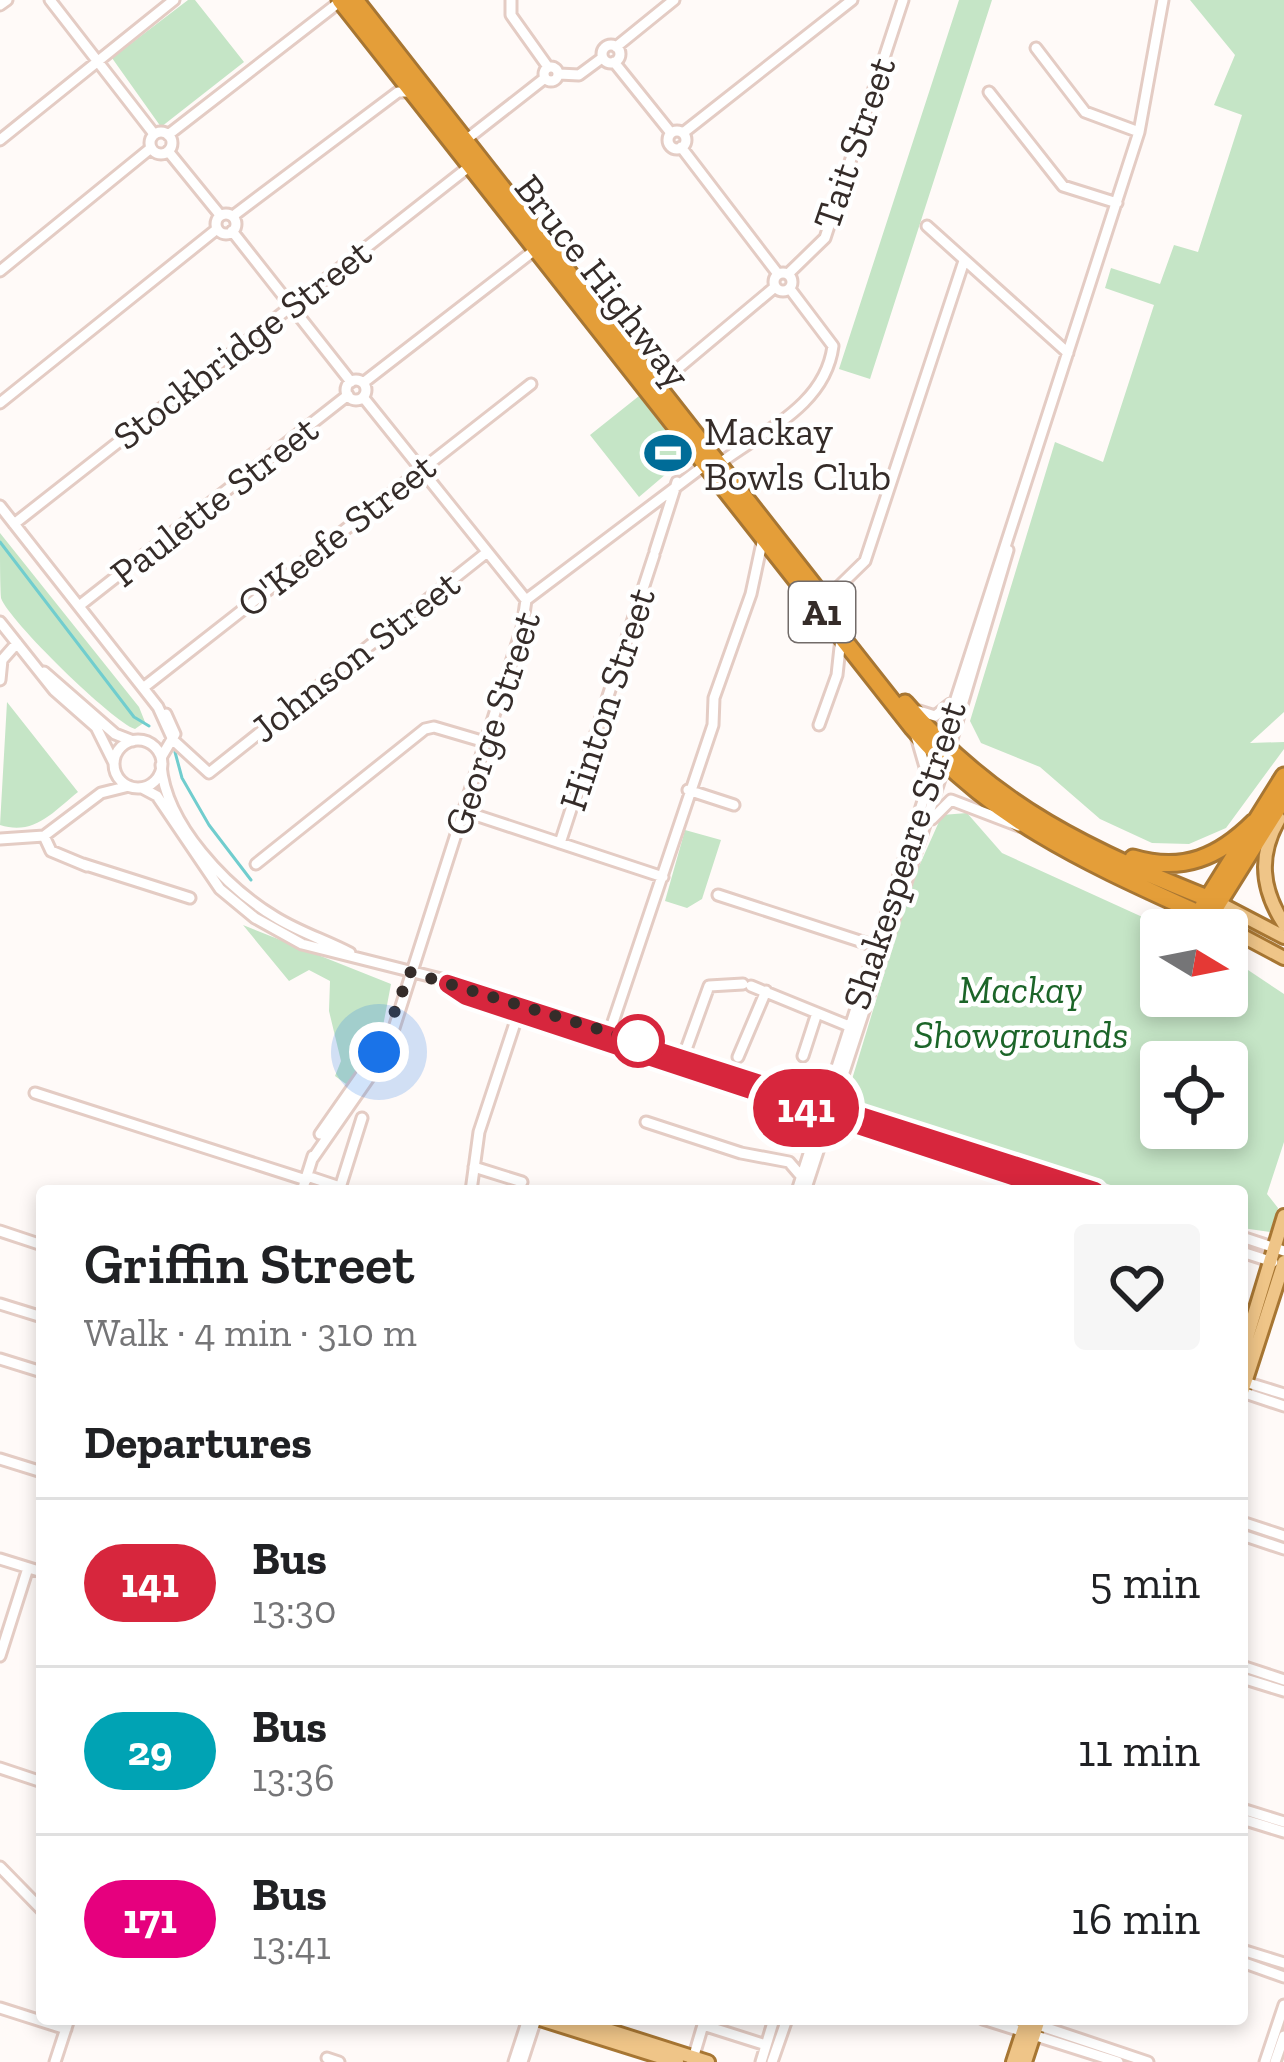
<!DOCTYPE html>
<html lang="en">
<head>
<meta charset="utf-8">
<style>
	:root { --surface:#fff; --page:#f6f6f6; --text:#202124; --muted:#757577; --line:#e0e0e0 }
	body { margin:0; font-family:"Zilla Slab",serif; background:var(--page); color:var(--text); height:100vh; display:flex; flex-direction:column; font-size:45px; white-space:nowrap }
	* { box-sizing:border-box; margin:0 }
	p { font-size:39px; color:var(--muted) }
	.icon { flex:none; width:66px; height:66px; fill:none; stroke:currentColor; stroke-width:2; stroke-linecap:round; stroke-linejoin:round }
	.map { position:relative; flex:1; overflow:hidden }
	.drawer { position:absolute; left:36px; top:1185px; width:1212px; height:840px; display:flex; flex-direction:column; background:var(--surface); border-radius:12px; box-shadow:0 6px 18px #0003 }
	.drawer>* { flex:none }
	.badge { padding:0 24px; border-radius:39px; font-size:42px; line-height:78px }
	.needle { width:78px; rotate:100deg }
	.tools { position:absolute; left:1140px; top:909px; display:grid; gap:24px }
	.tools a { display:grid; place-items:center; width:108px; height:108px; border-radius:12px; background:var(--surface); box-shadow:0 6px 18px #0003; font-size:60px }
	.you { position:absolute; width:60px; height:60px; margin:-30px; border:9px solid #fff; border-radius:50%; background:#1a73e8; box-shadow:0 0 0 18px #1a73e833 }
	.map>.badge { position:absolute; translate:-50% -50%; box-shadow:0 0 0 6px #fff }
	h2 { padding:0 48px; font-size:45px; line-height:108px }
	.round { display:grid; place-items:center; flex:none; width:126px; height:126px; border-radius:12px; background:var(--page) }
	.overview { display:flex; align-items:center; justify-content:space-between; height:204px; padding:0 48px }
	h1 { font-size:57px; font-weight:600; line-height:90px }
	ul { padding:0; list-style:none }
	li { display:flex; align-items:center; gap:36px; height:168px; padding:0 48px; border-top:3px solid var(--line) }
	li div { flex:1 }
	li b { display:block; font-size:45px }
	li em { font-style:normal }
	li .badge { min-width:132px; font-weight:700; text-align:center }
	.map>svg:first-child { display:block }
</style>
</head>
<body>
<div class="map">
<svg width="1284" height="2062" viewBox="0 0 1284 2062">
	<rect width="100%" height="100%" fill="#fffaf8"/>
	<!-- green -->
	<path fill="#c5e5c6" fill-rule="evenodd" d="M188 0H195L244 62 161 127 112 58Z
		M959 0H992L870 379 839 369Z
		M1190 0H1284V712L1250 743 1284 742V749L1226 828 1189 844 1152 843 1100 819 1040 767 981 743 970 721 1055 442 1103 462 1154 305 1105 288 1111 268 1160 284 1174 245 1198 252 1242 115 1214 105 1235 55Z
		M639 396 686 457 639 497 590 435Z
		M0 533 139 707 145 722 135 729C113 722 9 621 1 598 0 582 0 551 0 533Z
		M7 702 78 792C53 812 34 836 0 825Z
		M967 813 1002 853 1171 930H1161V996H1227V956L1284 994V1142L1267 1194 1278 1208 1270 1232 1242 1228V1191H1129L846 1099 912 882 942 815ZM1227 1062V1128H1161V1062Z
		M685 830 721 840 702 899 687 908 665 901Z
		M243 925 391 984 380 1042 346 1084 335 1076 341 1061 329 1011 330 981 309 970 289 981Z"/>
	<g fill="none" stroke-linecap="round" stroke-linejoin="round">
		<!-- stream -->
		<path stroke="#71cdce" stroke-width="3" d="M0 542 134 717 149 726
			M175 752 182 778 209 825 251 880"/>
		<defs>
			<path id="minor" d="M50 0 154 134
				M511 0V15L548 67
				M0 5 7 0
				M602 54a9 9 0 1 1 18 0a9 9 0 1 1-18 0Z
				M616 47 674 0
				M1036 48 1085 112 1139 132
				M614 62 671 133
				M544 74a7 7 0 1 1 14 0a7 7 0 1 1-14 0Z
				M559 74 579 75 602 58
				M989 92 1063 186 1117 203
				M668 140a9 9 0 1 1 18 0a9 9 0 1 1-18 0Z
				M150 143a11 11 0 1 1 22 0a11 11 0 1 1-22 0Z
				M683 133 852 0
				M168 135 342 0
				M467 139 545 78
				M0 140 174 0
				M681 147 778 274
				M168 151 220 215
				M216 224a10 10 0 1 1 20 0a10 10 0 1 1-20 0Z
				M233 216 398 92H412
				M927 226 1068 353
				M232 231 351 382
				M0 271 151 148
				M774 282a9 9 0 1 1 18 0a9 9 0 1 1-18 0Z
				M788 274 825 238 903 0
				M346 390a10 10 0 1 1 20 0a10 10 0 1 1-20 0Z
				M363 383 536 249
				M658 385 775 287
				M363 397 526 600
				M0 403 217 229
				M719 464C762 431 825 407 833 346L790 289
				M0 506 158 707 173 740 209 773 486 553
				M14 524 470 166
				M655 551 677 482
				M825 600 865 561 964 261
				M79 606 348 395
				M0 622 54 690 96 727 114 763
				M44 672 115 734 133 741
				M0 680 2 660 17 643
				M143 688 531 384
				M919 711 935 716 950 704
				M819 725 837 675 841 638
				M916 736 925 767 924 790
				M114 764a24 24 0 1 1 48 0a24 24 0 1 1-48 0Z
				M162 756 175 734 166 714
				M161 765C166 825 226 887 275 917 299 932 325 940 350 953
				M142 788 157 796 220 889 255 918 302 944 461 984 1095 1191
				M688 790 734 805
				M463 811 663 877
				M932 819 951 800 1019 826
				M44 836 51 851 87 866
				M0 839 44 836 101 793 129 786
				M560 843 654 555
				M83 864 190 898
				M256 864 425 729 434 727 485 742
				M718 895 878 947
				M448 984 466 996 1058 1191
				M751 986 849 1026
				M609 1034 713 725 714 698 751 594 763 538
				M684 1055 709 986 743 984
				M803 1056 816 1016
				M738 1057 766 991
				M35 1093 306 1180
				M646 1122 741 1153 789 1162 801 1176
				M320 1134 385 1041
				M313 1158 386 1053 522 628 526 600 705 465
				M474 1167 522 1182
				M307 1176 340 1187
				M302 1191 313 1156
				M339 1191 362 1118
				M471 1191 479 1132 519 1011
				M797 1191 1139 132 1163 0
				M805 1191 941 776 1008 550
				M0 1231 42 1245
				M1242 1237 1284 1251
				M1242 1252 1273 1262
				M0 1304 42 1317
				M0 1359 42 1372
				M1245 1382 1284 1394
				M1242 1392 1284 1406
				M0 1459 42 1472
				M1242 1522 1284 1536
				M1242 1535 1284 1549
				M0 1559 42 1572
				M0 1656 28 1568
				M1242 1666 1284 1680
				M1242 1678 1284 1691
				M0 1768 42 1782
				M1242 1809 1284 1822
				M1242 1819 1284 1832
				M0 1867 42 1910
				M1242 1950 1284 1963
				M1242 1962 1284 1977
				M0 2008 66 2029
				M983 2019 1118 2062
				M1020 2019 1148 2062
				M327 2058 339 2062
				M55 2062 69 2019
				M514 2062 528 2019
				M522 2062 536 2019
				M692 2062 703 2025 766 2045
				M761 2062 774 2019
				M772 2062 787 2019
				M1265 2062 1284 2005
				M1275 2062 1284 2036"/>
			<path id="major" d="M1279 819C1258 855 1261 889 1284 924
				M1217 902 1284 937
				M1209 918 1284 958
				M1242 1354 1284 1216
				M1242 1392 1284 1262
				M540 2019 677 2062
				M573 2019 708 2062
				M1013 2062 1027 2019
				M1025 2062 1039 2019"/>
			<path id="highway" d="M340 0 913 728C994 824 1098 867 1209 918L1284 798
				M355 0 828 604
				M905 703C994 808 1092 852 1217 902
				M1133 858C1183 873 1219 857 1254 822
				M1203 906 1284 776"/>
		</defs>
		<!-- minor casing -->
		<use href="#minor" stroke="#e4ccc4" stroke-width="15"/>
		<!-- major casing -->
		<use href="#major" stroke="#a77633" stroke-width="18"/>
		<!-- highway casing -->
		<use href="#highway" stroke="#a77633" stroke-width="21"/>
		<!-- minor -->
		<use href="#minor" stroke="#fff" stroke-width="9"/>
		<!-- major -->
		<use href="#major" stroke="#efc588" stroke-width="12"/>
		<!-- highway -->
		<use href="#highway" stroke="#e49e39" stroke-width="15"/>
	</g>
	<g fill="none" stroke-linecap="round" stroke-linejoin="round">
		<defs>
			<path id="line" d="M1058 1191 466 996 448 984 1095 1191"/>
		</defs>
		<!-- line casing -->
		<use href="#line" stroke="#fff" stroke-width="27"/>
		<!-- line -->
		<use href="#line" stroke="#d7263d" stroke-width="18"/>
		<!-- walk -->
		<path stroke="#352c29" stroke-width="12" stroke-dasharray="0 21.6" d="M379 1052 410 972 638 1041"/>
	</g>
	<!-- icons -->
	<defs>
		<symbol id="stadium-bare" viewBox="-9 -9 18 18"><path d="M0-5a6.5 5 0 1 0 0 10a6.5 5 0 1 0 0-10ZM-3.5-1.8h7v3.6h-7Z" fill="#006c98" stroke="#fff" stroke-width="2.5" paint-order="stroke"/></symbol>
	</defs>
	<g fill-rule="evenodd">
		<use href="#stadium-bare" x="635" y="420" width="66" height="66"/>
	</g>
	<!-- markers -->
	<circle fill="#fff" stroke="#d7263d" stroke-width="6" cx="638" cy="1041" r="24"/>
	<g text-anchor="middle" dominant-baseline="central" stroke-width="9" stroke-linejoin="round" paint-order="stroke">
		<!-- shield labels -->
		<rect fill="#fff" stroke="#726b69" stroke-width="3" x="789" y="582" width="66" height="60" rx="9"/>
		<g font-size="36" font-weight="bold" fill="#352c29">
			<text x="822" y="612">A1</text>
		</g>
		<!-- street labels -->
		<g font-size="39" fill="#352c29" stroke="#fff">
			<text transform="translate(854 143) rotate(-71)">Tait Street</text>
			<text transform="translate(603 281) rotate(52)">Bruce Highway</text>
			<text transform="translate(242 344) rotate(-38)">Stockbridge Street</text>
			<text transform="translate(214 501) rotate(-38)">Paulette Street</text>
			<text transform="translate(336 535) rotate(-38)">O'Keefe Street</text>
			<text transform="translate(355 656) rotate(-38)">Johnson Street</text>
			<text transform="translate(607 699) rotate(-72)">Hinton Street</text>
			<text transform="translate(492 723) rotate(-72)">George Street</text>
			<text transform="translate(904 855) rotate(-72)">Shakespeare Street</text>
		</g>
		<!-- poi labels -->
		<g font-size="39" fill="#352c29" stroke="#fff" text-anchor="start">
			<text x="704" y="431">Mackay<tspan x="704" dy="45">Bowls Club</tspan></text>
		</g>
		<!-- park labels -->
		<g font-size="39" font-style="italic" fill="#1c6529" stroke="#fff">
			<text x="1021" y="989">Mackay<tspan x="1021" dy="45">Showgrounds</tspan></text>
		</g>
	</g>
</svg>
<div class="tools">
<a><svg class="needle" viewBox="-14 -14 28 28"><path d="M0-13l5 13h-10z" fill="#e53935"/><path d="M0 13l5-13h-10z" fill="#757577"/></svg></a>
<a><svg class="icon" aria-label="locate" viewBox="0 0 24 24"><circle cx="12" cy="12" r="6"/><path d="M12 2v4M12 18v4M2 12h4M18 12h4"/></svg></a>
</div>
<div class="you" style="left:379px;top:1052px"></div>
<b class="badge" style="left:806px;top:1108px;background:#d7263d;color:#fff">141</b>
<section class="drawer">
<div class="overview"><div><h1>Griffin Street</h1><p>Walk · 4 min · 310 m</p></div><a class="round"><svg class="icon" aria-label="heart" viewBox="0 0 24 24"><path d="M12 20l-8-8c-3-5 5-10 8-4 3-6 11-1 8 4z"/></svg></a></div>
<h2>Departures</h2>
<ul>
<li><span class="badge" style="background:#d7263d;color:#fff">141</span><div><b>Bus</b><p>13:30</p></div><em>5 min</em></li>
<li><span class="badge" style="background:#00a3b4;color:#fff">29</span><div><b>Bus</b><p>13:36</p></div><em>11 min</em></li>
<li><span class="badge" style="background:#e6007e;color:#fff">171</span><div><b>Bus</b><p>13:41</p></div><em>16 min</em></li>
</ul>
</section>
</div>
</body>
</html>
